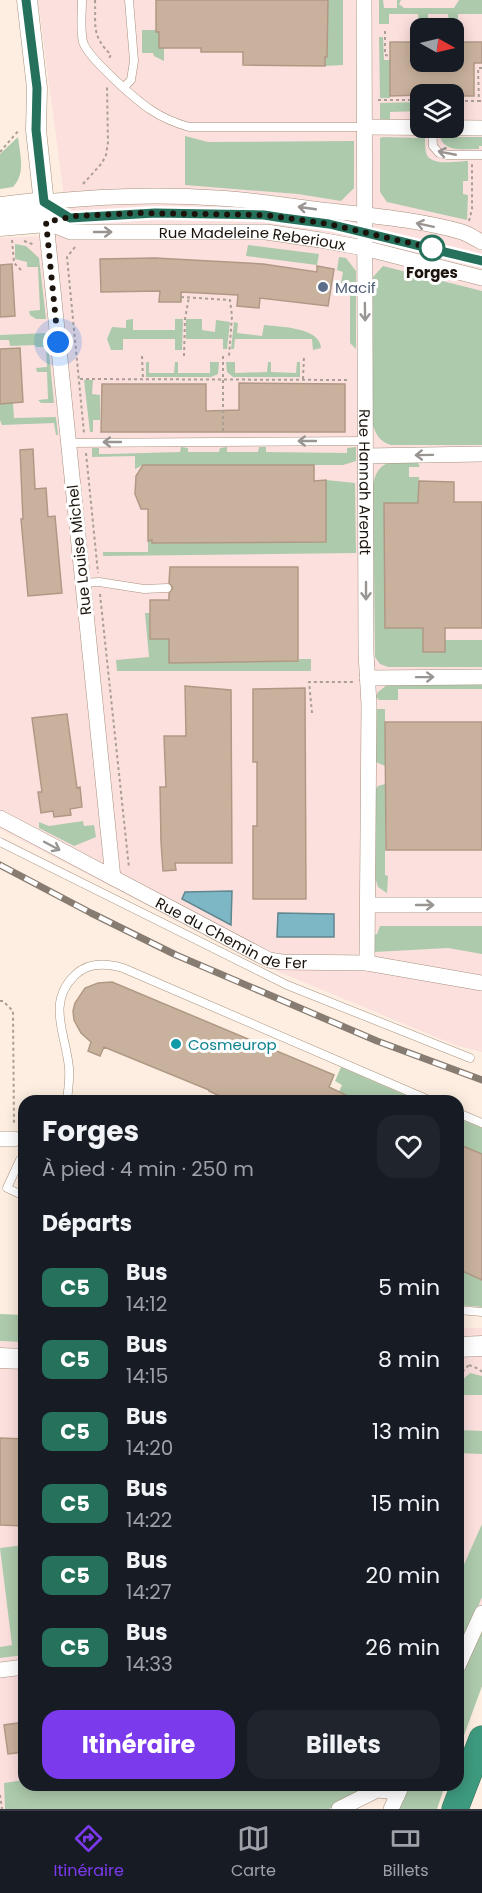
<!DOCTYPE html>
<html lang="fr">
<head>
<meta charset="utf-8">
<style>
	:root { --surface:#171b24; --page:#20242c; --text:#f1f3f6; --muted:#9ea1a6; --line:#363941; --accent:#7c3aed }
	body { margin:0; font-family:Poppins,sans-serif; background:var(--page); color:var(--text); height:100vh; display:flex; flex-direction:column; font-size:22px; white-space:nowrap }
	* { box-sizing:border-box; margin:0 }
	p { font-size:20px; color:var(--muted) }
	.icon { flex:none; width:33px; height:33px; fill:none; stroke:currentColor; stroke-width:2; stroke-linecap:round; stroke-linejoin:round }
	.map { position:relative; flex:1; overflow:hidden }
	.sheet { position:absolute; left:18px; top:1095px; width:446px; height:696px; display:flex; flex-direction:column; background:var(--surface); border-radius:18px; box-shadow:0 3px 15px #0003 }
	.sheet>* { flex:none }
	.badge { padding:0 12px; border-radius:9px; font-size:21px; line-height:39px }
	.needle { width:39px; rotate:98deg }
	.buttons { position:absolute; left:410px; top:18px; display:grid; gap:12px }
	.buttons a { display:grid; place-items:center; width:54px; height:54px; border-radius:12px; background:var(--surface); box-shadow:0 3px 15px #0003; font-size:30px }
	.you { position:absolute; width:30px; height:30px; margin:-15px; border:4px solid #fff; border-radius:50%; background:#1a73e8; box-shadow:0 0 0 9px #1a73e833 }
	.map>.badge { position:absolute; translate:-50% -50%; box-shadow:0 0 0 3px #fff }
	h2 { padding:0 24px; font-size:22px; line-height:54px }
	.round { display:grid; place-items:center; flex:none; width:63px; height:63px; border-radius:18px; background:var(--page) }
	.overview { display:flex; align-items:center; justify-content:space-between; height:102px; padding:0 24px }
	h1 { font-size:28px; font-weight:700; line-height:45px }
	.cta { display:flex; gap:12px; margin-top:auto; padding:12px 24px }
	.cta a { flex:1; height:69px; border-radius:18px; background:var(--accent); color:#fff; font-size:24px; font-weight:700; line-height:69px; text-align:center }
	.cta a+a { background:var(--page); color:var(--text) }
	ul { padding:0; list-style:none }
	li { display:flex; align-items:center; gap:18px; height:72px; padding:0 24px }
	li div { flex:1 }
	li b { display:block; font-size:22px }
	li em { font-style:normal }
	li .badge { min-width:66px; font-weight:700; text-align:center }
	.dock { display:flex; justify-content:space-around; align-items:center; height:84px; border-top:2px solid var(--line); background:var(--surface); font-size:16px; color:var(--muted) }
	.dock a { display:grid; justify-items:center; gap:3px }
	.dock .active { color:var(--accent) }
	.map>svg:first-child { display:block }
</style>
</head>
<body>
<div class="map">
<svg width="482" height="1809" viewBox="0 0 482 1809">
	<rect width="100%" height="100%" fill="#fdeee1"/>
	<!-- industrial -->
	<path fill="#fbe0de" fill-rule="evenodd" d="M38 0H482V1052L455 1045 260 964 0 829V238L69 235ZM420 28H453V62H420ZM420 94H453V128H420Z
		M458 1328H482V1629L458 1682Z
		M0 1341 24 1342V1785L320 1809H0Z"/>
	<!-- green -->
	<path fill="#adcaac" d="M328 0H343V65L325 66V57L327 56Z
		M379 0H383L384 8H397V0H401L399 4 404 8H454L459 0H482V14H458V24L449 25 448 14H428V24H419L418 14H389V24H379Z
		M142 30H156L159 32V47L164 48V61L154 56 153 53H142Z
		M379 37H383L384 60H390V98H380Z
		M420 102V111L390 112V122H380V103Z
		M185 136 208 142 354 141V188L341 201 298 194 185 185Z
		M18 137C20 155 26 173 13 187L0 189V154Z
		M383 137 425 138C425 142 425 148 426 153 431 167 456 161 468 161V181H463V194L468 195 467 220 387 202 380 192V138Z
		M440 137H482V146H479V149C465 149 445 153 440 137Z
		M15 244 26 246 39 258 46 319H36L30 315 29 311 40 310 38 267H27V262L15 259Z
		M248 245 319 254 317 265 246 256Z
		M339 257 346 258 356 271V349L350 343V285L341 283 343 272 337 270Z
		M383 266 482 291V445H391C381 442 376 436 373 425V277Z
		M133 319V330H175V319H183L182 350H175V339H123V350H111L107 339 112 327 126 328V320Z
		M186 319H202V330L215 332 216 320 230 322 227 349H223V339H186Z
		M234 322 238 323 237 333 262 336 264 325C280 327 320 327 321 348L313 350 312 339H235L234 349H231Z
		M47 333 54 403H41L38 400 48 399 47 372H37L36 368 47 367 46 347H36L35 345 10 346 9 340H0V335Z
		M146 362H149V373H174L175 362H178V373H210V362H219L218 374 211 377H146Z
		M226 362H235V373L267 372 268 362H271V372L296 373 297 362H300V377H233L227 372Z
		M84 380H93L92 394 100 395V420H93V432H90Z
		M13 403 14 418 56 417 58 435H56L54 423 2 425 0 420V404Z
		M181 447 188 448V452H219L220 448 227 447V452H258L259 447H266V452L347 453V448L356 447V461L343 465H143L135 469V456L92 457V448H99V454H108L180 452Z
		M393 461H414L418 463 420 467H409V477H419L418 503H384L385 628H423V652H445V640H482V667H388L380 664 375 657 373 484C376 471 380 465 393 461Z
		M326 480 355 483 356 553 103 556V552H148V541L152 540V543L326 542Z
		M145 613H150V639H169V663L298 661 299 659H311V671H117L116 660 149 657Z
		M482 683V689H398V700H379L376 697 378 692 387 685Z
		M375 709H385V766L376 762 375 759Z
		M385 784V875L388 876 387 893 378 887 374 874V791L378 786Z
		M83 821 84 826 94 825 96 837 74 846 39 828V822L49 826Z
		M380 926H482V954L448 948 374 952V935L377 934Z
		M341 1067 419 1101H359L339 1092 342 1085 335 1081Z
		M458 1118 482 1128V1154L458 1144Z
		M458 1269 482 1280V1307L458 1305Z
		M0 1314 24 1315V1342L0 1341Z
		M470 1373 482 1376V1395H458V1384Z
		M458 1430 482 1431V1454L458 1453Z
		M482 1524V1597L458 1654V1578Z
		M24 1545 21 1547 24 1569V1655L0 1658V1647L12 1645 0 1548Z
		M482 1629V1686L458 1752V1682Z
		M24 1780V1785H381L329 1809H5L4 1783Z
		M409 1785H445L437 1809H399Z"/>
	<!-- water -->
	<path fill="#7db7c5" stroke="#60868e" stroke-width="1.5" d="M232 891 231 925 182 899 185 892Z
		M278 913 334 914V937H277Z"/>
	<!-- building -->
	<path fill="#c9b29d" stroke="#b09984" stroke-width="1.5" d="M156 0H328L327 57H325V66L243 65V52H201V48H159V32H156Z
		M390 42H420V62H453V42H482V63H474V96H453V94L390 96Z
		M155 258 263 264 317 272V266L334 269 328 306 260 298 259 308 237 306 238 295 181 292V302H159L160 291 101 292 100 259Z
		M12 264 15 316 0 317V265Z
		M20 348 23 402 0 404V349Z
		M239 383 345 384V432H101L102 384H206V411L239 410Z
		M33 449 35 489 46 488 48 517 55 516 62 593 28 596 21 519H23L20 450Z
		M143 465H314V481L326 480V542L152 543V540L148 541V509H141L135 494 136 476Z
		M419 481 454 482V502H482V628H445V652H423V628H385L384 503H418Z
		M170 567H298V661L169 663V639H150V600H169V593L173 588 169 583Z
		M185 686 231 690 232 863H175L176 870 163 871 161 842 160 787H166L164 736H186Z
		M305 688 306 899H253V826H257V762H253V689Z
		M67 714 77 788 80 787 82 807 70 809 71 815 54 817 53 811 41 813 38 792H42L32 718Z
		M385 722H482V850H386Z
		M112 982 334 1075 329 1087 358 1101H230L209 1091V1090L104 1047 100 1056 88 1051 91 1042 81 1033 74 1020 73 1011 75 1003 85 988 98 983Z
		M458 1144 482 1154V1280L458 1269Z
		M0 1438 24 1439V1526L0 1525Z
		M24 1722V1752L8 1754 4 1725Z"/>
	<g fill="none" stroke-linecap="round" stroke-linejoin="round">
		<defs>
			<path id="lane" d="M82 0C82 13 80 29 83 42 88 58 136 100 151 110 163 118 175 123 189 127H365
				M124 87 131 80 134 61 129 0
				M432 128 433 146 439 153 447 155H482
				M48 205 70 217
				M51 221 75 216 138 213 264 215 329 224 482 261
				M68 443 366 441
				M83 583 99 582 144 589 167 588
				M0 842 287 985 470 1058
				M67 1101C68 1090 70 1079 69 1068 66 1034 46 1003 75 975 88 962 106 963 123 968L431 1101
				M458 1113 482 1123
				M24 1158 20 1160 7 1188 24 1196
				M458 1310 482 1312"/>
			<g id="street">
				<path id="s1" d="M364 0 366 653 369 704 367 963"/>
				<path d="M365 127 482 128"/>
				<path d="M44 202C102 196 159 194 217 198 256 200 293 207 331 211 374 216 420 220 462 232 469 234 475 239 482 242"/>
				<path d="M366 456 482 454"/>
				<path d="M367 678 482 677"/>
				<path id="s2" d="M0 818 269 960 282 962 367 963 482 983"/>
				<path id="s3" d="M113 878 46 222 71 232H266L320 240 364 248 482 278"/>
				<path d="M369 905H482"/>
				<path d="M0 1139H14"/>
				<path d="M458 1666 482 1613"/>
				<path d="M0 1670 24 1667"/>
				<path d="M339 1809 377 1790 389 1791 397 1796"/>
				<path d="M391 1809 402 1785"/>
			</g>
			<path id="secondary" d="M0 207 44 202
				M0 226 46 222 36 130 37 88 27 0
				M458 1347 482 1346
				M0 1358 24 1359"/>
			<path id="highway" d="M455 1809 482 1739"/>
		</defs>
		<!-- lane casing -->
		<use href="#lane" stroke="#a8917c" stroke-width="9"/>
		<!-- street casing -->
		<use href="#street" stroke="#a8917c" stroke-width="16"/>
		<!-- secondary casing -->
		<use href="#secondary" stroke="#a8917c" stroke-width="21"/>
		<!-- highway casing -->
		<use href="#highway" stroke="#326b56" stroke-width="27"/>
		<!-- path -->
		<path stroke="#ab9f94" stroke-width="2" stroke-dasharray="3 3" stroke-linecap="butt" d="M95 0C96 26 91 35 111 55L109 58
			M385 31V55L390 56
			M482 68H478L479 101H482
			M378 100H420
			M453 101H479
			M0 152 19 130
			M83 184 102 163 106 155 108 142 107 87
			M469 221 472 209V164
			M12 240 14 263 21 270
			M24 241 32 244 34 246
			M75 247 67 257 84 433
			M181 297 230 300 232 316 229 356
			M142 356 143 379
			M184 356 185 319 189 297
			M223 356V431
			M80 379 350 380
			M303 379 304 356
			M86 453 98 573
			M100 594 129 868
			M312 713 309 682H353
			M0 1001H3L13 1011 14 1124
			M469 1365 479 1369 482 1372
			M458 1376 470 1364
			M0 1795 2 1809"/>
		<!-- lane -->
		<use href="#lane" stroke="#fff" stroke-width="8"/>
		<!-- street -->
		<use href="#street" stroke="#fff" stroke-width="15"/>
		<!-- secondary -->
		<use href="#secondary" stroke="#fff" stroke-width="20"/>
		<!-- highway -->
		<use href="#highway" stroke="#3e9a7e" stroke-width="26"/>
		<defs>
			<path id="rail" d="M0 865 91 913 176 955 377 1041 482 1080"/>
		</defs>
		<!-- rail casing -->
		<use href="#rail" stroke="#877c72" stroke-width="7"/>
		<!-- rail -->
		<use href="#rail" stroke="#fefefe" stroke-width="4.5" stroke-dasharray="14" stroke-linecap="butt"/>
	</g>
	<!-- one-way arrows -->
	<defs><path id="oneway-shaft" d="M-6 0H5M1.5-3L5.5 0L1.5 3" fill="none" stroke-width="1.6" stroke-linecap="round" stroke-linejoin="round" transform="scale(1.5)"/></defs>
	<g stroke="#999592">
		<use href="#oneway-shaft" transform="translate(447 153) rotate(-169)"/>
		<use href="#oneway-shaft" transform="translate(307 208) rotate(-172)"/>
		<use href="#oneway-shaft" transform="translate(425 225) rotate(-168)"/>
		<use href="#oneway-shaft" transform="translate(103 232)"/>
		<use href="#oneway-shaft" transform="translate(365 312) rotate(89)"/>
		<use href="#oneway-shaft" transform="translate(307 441) rotate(180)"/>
		<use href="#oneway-shaft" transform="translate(112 442) rotate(180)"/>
		<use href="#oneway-shaft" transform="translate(424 455) rotate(179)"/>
		<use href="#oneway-shaft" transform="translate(366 591) rotate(90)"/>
		<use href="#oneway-shaft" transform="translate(425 677) rotate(-1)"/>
		<use href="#oneway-shaft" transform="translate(52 846) rotate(28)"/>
		<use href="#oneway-shaft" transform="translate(425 905)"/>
	</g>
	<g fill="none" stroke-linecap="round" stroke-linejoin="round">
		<defs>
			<path id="line" d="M26 0 37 88 36 130 44 202 70 218 155 213 264 215 283 218 329 224 482 261"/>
		</defs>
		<!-- line casing -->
		<use href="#line" stroke="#fff" stroke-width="14"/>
		<!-- line -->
		<use href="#line" stroke="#25715c" stroke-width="9"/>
		<!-- walk -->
		<path stroke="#1c140c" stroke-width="6" stroke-dasharray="0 10.8" d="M58 342 46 222 75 216 138 213 264 215 329 224 435 249 432 248"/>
	</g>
	<!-- markers -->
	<circle fill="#fff" stroke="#25715c" stroke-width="3" cx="432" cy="248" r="12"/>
	<circle fill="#5c6f8a" stroke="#fefefe" stroke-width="2" cx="323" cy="287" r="6"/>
	<circle fill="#0f9aa8" stroke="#fefefe" stroke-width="2" cx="176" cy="1044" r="6"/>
	<g text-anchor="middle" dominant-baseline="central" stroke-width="6" stroke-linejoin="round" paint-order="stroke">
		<!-- street labels -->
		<g font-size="15" fill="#1c140c" stroke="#fefefe">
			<text stroke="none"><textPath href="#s3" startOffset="868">Rue Madeleine Reberioux</textPath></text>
			<text stroke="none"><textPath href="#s1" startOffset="482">Rue Hannah Arendt</textPath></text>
			<text transform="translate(79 550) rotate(-96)">Rue Louise Michel</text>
			<text stroke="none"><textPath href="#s2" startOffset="260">Rue du Chemin de Fer</textPath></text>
		</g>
		<!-- stop labels -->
		<g font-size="15" font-weight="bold" fill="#1c140c" stroke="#fefefe">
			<text x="432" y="272">Forges</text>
		</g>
		<!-- service labels -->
		<g font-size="15" fill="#4e5e75" stroke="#fefefe" text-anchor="start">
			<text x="335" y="287">Macif</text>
		</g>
		<!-- culture labels -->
		<g font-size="15" fill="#0d838f" stroke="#fefefe" text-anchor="start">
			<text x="188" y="1044">Cosmeurop</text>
		</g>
	</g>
</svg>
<div class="buttons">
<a><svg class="needle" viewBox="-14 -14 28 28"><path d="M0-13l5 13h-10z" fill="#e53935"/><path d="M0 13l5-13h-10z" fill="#9ea1a6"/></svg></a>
<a><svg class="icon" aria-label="layers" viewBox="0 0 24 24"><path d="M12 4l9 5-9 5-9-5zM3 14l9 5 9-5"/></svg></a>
</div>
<div class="you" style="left:58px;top:342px"></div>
<section class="sheet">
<div class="overview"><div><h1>Forges</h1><p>À pied · 4 min · 250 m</p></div><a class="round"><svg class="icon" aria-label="heart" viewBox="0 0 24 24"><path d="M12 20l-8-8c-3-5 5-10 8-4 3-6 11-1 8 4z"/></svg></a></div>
<h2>Départs</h2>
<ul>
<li><span class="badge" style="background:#25715c;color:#fff">C5</span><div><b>Bus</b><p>14:12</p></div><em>5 min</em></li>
<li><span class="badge" style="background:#25715c;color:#fff">C5</span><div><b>Bus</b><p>14:15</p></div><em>8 min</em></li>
<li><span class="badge" style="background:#25715c;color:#fff">C5</span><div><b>Bus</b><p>14:20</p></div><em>13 min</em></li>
<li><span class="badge" style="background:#25715c;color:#fff">C5</span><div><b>Bus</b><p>14:22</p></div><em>15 min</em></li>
<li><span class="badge" style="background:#25715c;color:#fff">C5</span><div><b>Bus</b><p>14:27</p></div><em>20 min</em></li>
<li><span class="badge" style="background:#25715c;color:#fff">C5</span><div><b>Bus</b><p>14:33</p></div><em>26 min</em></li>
</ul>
<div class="cta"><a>Itinéraire</a><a>Billets</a></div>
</section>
</div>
<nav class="dock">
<a class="active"><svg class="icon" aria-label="directions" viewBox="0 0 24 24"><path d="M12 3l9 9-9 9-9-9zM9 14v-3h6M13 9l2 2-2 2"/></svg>Itinéraire</a>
<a><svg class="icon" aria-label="map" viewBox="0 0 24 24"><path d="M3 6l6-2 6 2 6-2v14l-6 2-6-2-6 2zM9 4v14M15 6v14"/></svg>Carte</a>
<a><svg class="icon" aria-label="tickets" viewBox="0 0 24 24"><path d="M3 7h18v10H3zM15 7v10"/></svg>Billets</a>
</nav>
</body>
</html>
